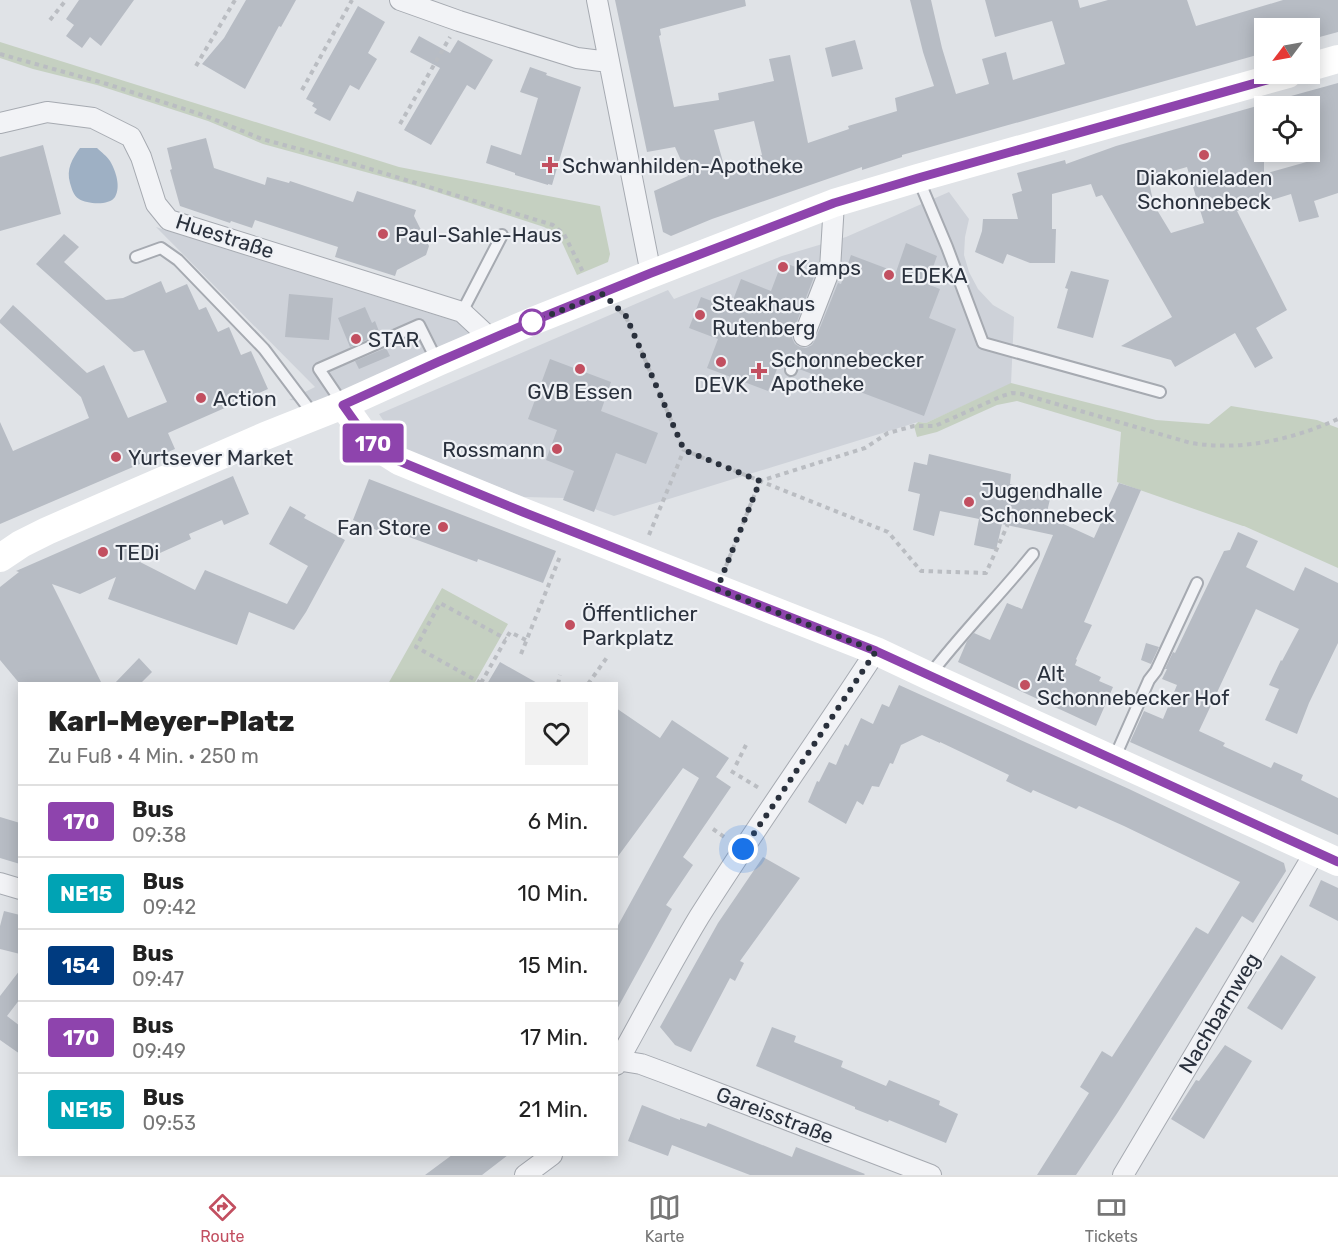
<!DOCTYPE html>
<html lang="de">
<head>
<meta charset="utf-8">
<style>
	:root { --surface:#fff; --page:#f2f2f2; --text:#222; --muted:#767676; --line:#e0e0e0; --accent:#c24f60 }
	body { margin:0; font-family:Rubik,sans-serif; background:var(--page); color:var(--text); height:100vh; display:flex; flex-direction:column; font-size:22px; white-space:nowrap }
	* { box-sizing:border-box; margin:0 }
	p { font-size:20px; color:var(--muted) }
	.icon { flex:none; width:33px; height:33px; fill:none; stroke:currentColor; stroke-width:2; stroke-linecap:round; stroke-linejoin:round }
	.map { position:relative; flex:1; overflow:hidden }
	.side { position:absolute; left:18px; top:682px; width:600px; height:474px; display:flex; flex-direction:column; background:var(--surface); border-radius:0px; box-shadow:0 3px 15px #0003 }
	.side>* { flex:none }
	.badge { padding:0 12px; border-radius:4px; font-size:21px; line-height:39px }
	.needle { width:39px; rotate:238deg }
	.tools { position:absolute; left:1254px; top:18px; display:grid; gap:12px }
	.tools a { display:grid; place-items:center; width:66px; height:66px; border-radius:0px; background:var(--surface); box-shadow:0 3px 15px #0003; font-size:30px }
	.you { position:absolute; width:30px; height:30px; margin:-15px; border:4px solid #fff; border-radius:50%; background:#1a73e8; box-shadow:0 0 0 9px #1a73e833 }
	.map>.badge { position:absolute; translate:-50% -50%; box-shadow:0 0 0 3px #fff }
	.round { display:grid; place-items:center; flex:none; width:63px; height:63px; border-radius:0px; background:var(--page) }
	.headline { display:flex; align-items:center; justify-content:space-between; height:102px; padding:0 30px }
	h1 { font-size:28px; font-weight:800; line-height:45px }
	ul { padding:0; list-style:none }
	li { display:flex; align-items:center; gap:18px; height:72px; padding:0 30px; border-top:2px solid var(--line) }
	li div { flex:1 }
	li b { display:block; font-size:22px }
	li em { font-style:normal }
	li .badge { min-width:66px; font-weight:700; text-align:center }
	.tab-bar { display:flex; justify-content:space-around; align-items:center; height:84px; border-top:2px solid var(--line); background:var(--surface); font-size:16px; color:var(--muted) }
	.tab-bar a { display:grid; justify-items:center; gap:3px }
	.tab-bar .active { color:var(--accent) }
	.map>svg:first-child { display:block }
</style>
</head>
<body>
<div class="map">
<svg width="1338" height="1175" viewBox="0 0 1338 1175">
	<rect width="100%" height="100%" fill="#e0e3e7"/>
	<!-- built -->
	<path fill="#ced2d9" d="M949 192 969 219 965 237 964 255 969 272 978 289 993 305 1014 317 1011 384 926 423 918 422 614 516 564 498 524 497 402 449 379 414 668 290 674 299 782 256 846 237Z
		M156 227 464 324 476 344 343 402 289 400 315 387Z"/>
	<!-- green -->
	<path fill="#c5d0c1" d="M0 42 399 167 600 206 610 254 608 262 577 275 560 238 554 232 544 227 424 188 263 144 208 121 97 85 33 69 0 58Z
		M1011 383 1156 420 1209 424 1231 406 1317 420 1338 428V568L1244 526H1243L1117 482 1121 432 1017 401 997 405 937 432 917 437 914 426 918 422 926 423Z
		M442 588 508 624 474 684H388Z"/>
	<!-- water -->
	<path fill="#9eb0c4" d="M80 148H97C101 152 107 156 110 161 116 171 121 187 115 197 109 206 87 204 79 199 73 195 72 189 70 183 66 169 72 159 80 148Z"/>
	<!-- building -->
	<path fill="#b7bcc4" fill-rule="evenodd" d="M79 0H134L101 46 90 37 82 48 66 36 74 25 66 19Z
		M246 0H296L281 27 279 26 245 89 202 64 224 38Z
		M615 0H745L746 6 660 29 661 35 659 36 674 107 719 100 718 93 774 81 769 59 790 55 808 143 849 129 848 126 897 111 895 98 934 86 923 52 910 0H931L942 48 956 94 989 84 982 59 1006 52 1013 80 1065 64 1052 21 995 37 985 0H1078L1080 8 1108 0H1187L1196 26 1283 0H1338V32L1316 38 1313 28H1264V53L902 155V157L862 170V167L712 219 671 236 663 232 654 191 688 176 675 147 647 152ZM754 121 762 155 725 169 714 130Z
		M358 6 385 22 368 53 377 59 359 90 350 85 330 121 314 113 317 109 312 106 314 103 306 99Z
		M419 36 450 53 458 40 493 60 475 90 467 85 431 145 404 130 440 68 410 52Z
		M855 40 863 69 832 77 825 48Z
		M530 67 547 73 546 75 581 87 552 185 548 184V185L515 175V173L486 163 491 145 521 155 538 98 520 92Z
		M1338 83V193L1314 201 1319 217 1299 222 1291 194 1237 211 1287 310 1256 328 1273 358 1255 368 1235 333 1175 367 1171 360 1121 346 1172 317 1102 195 1096 197 1091 184 1052 194V229H1056L1055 263H1030L1007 254 1003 264 975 252 982 231 983 219H1018L1012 194 1022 191 1017 173 1065 160 1066 164 1116 146 1264 104V174L1310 161V106H1274L1273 101ZM1187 167 1204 223 1171 233 1154 205 1148 178Z
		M206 138 214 168 265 185 267 177 289 183 290 181 353 202 357 191 416 210 414 216 429 246 426 255 397 270 395 276 335 257 338 247 255 220 252 228 231 221 230 223 180 206 170 170 172 169 167 148Z
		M43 145 61 214 0 231V157Z
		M64 234 79 247 64 262 106 300 123 298 161 281 166 293 187 284 199 310 206 307 218 332 229 327 241 355 251 351 268 389 168 433 175 449 0 524V422L13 451 89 418 81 397 0 323V320L13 305 87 373 104 365 128 418 167 402 144 350 134 352 36 264Z
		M906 243 937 256 927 284 940 289 929 318 956 329 924 416 799 369 798 363 794 360H790L785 364 780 362 768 391 707 368 718 339 689 328 701 297 730 308 741 279 771 291 782 262 815 274 793 332 792 338 795 344 800 347 806 348 812 345 815 340 838 283 841 284 851 255 896 272Z
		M1071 271 1109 280 1093 338 1057 328 1068 289 1065 288Z
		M289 294 333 298 329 340 285 337Z
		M365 307 372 323 375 321 380 334 350 347 338 318Z
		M386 348 390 356 359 369 355 361Z
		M550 359 611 382 601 411 658 433 646 464 616 453 594 512 563 500 574 471 546 460 557 430 528 419Z
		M929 454 1011 474 1010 484 1051 495 1046 516 1094 538 1119 483 1141 490 1084 622 1092 625 1076 659 1077 660 1075 665 1101 677 1099 681 1113 687 1096 726 958 662 967 641 974 633 990 640 1007 603 1022 609 1053 535 1002 524 996 550 974 545 979 519 940 511 934 536 913 530 920 494 908 491 914 462 927 465Z
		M233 476 249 514 224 525 222 520 189 534 191 539 140 562 195 590 205 570 287 604 308 566 269 544 290 506 306 515 304 518 345 540 306 612 294 630 249 612 237 645 108 599 116 577 80 594 52 584 102 684H20L0 660V587L19 572 16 571Z
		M369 479 556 551 543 583 478 559 477 562 390 530 388 535 353 520Z
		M1238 532 1258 541 1246 567 1294 591 1305 567 1338 583V643L1309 703 1297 734 1265 720 1279 689 1269 685 1281 660 1282 661 1299 629 1256 609 1199 731 1225 743 1223 746 1271 768 1274 762 1303 775 1301 780 1338 798V835L1130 742 1144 711 1163 719 1177 685 1162 679 1167 669H1165L1173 652 1175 653 1224 551 1230 550Z
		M1146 643 1159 647 1151 664 1141 660Z
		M139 658 152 672 140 684H114Z
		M500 662 539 684H487Z
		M899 685 1129 789 1284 863 1286 871 1253 923 1242 916 1118 1112 1076 1175H1037L1089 1093 1080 1087 1102 1051 1112 1057 1196 927 1208 934 1240 882 1124 826 1079 806 1076 809 1033 790 1031 793 1006 781 1009 775 940 742V743L922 735 901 745 893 764 890 763 879 787 872 786 863 805 857 801 846 824 808 802 817 781 819 782 829 762 836 765 845 744 848 746 861 718 873 724 882 704 889 707Z
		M616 708 660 738 672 720 729 758 716 777 731 787 683 857 693 865 666 905 672 909 616 1011V929L699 778 683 768 616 859Z
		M0 817 20 823V864L0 858Z
		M763 857 800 878 740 961 744 963 735 981 730 978 691 1052 675 1045 660 1027 718 923Z
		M1321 880 1338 888V921L1309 906Z
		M4 911 20 915V954L0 949V926Z
		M1281 955 1316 977 1282 1030 1247 1008Z
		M20 970V999L7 1016 20 1026V1054L0 1040V996Z
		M772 1027 796 1036 794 1042 843 1061 841 1067 886 1086 889 1080 940 1101 939 1105 958 1114 946 1143 889 1120 888 1122 855 1109V1107L756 1066Z
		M1225 1045 1252 1061 1204 1139 1171 1119 1196 1080 1199 1081Z
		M642 1105 680 1120V1118L706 1127 708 1123 792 1157 796 1147 865 1174 864 1175H750L672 1145 668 1156 628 1141Z
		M452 1155H508L482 1175H425Z"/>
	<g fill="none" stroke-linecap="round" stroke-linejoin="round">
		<defs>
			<path id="lane" d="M918 178 947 247 983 343 1160 392
				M136 257 161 248 178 260 264 349 313 414
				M462 312 502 235
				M791 370 792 367
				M342 403 319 369 419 325 437 361
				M929 676C961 634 999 596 1033 554
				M1114 759 1149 680 1156 671 1197 583"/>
			<path id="street" d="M400 0 459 21 577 58 609 62
				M597 0 651 274
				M0 123 47 112 93 118 131 137 141 157 156 204 169 220 462 312 491 339
				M804 336 830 269 834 203
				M0 883 20 889
				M616 1060 641 1064 668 1074 931 1175
				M616 1065C644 1015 670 965 699 917 756 827 818 740 876 651
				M525 1175 552 1155
				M1123 1175 1315 852"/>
		</defs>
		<!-- lane casing -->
		<use href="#lane" stroke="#a6aab1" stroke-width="14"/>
		<!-- street casing -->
		<use href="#street" stroke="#a6aab1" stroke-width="22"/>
		<!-- path -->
		<path stroke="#babdc2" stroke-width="4" stroke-dasharray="4.5 4.5" stroke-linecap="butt" d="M50 20 66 0
			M0 54 107 84 206 116 262 139 354 164 553 225 564 234 584 274
			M196 66 235 0
			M302 90 352 0
			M400 124 450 37
			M620 311 625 316 630 325 684 450 760 481 865 448 888 433 914 426H935L1002 396 1012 393 1022 394 1191 443C1242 451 1291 440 1338 419
			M649 535 684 450
			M726 566 760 481 888 532 921 571 986 573 1012 515
			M521 654 561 554
			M481 683 416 647 440 603 506 639
			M481 683 510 632 526 640
			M558 684 560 675
			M588 684 608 656
			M736 765 746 745
			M731 771 759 788
			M713 829 727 839"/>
		<!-- lane -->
		<use href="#lane" stroke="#f2f3f6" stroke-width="10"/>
		<!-- street -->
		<use href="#street" stroke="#f2f3f6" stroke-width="20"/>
		<!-- secondary -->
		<path stroke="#fff" stroke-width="28" d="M1310 67 1338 59
			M343 405 360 429 377 447 399 461 523 512 876 651 929 676 1338 862
			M0 558 21 544 47 531 265 436 343 405 438 362 533 321 651 274 834 203 918 178 1288 74"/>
	</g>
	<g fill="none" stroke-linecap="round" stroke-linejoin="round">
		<defs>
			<path id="line" d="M1288 74 918 178 834 203 651 273 533 321 438 362 343 405 360 429 377 447 399 461 523 512 876 651 1338 862"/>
		</defs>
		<!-- line casing -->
		<use href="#line" stroke="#fff" stroke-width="14"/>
		<!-- line -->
		<use href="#line" stroke="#8e44ad" stroke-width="9"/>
		<!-- walk -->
		<path stroke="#2a313d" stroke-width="6" stroke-dasharray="0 10.8" d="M532 322 603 294 626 316 684 450 760 481 717 589 876 651 777 800 743 849"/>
	</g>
	<!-- markers -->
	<g fill="#c24f60" stroke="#eff1f5" stroke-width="2">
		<circle cx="1204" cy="155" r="6"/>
		<path d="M547 156h6v6h6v6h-6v6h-6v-6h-6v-6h6z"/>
		<circle cx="383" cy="234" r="6"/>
		<circle cx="783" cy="267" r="6"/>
		<circle cx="889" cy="275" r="6"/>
		<circle cx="700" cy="315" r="6"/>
		<circle cx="356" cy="339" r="6"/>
		<circle cx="721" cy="362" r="6"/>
		<circle cx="580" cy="369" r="6"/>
		<path d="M756 362h6v6h6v6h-6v6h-6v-6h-6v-6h6z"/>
		<circle cx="201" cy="398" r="6"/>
		<circle cx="557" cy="449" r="6"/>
		<circle cx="116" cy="457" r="6"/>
		<circle cx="969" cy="502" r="6"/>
		<circle cx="443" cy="527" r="6"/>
		<circle cx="103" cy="552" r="6"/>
		<circle cx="570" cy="625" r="6"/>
		<circle cx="1025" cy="685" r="6"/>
	</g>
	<circle fill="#fff" stroke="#8e44ad" stroke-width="3" cx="532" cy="322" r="12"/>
	<g text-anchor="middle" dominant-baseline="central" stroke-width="4.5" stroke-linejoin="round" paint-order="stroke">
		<!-- poi labels -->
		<g font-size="21" fill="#2a313d" stroke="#eff1f5" text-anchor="start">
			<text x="562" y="165">Schwanhilden-Apotheke</text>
			<text x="1204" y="177" text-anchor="middle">Diakonieladen<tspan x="1204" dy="24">Schonnebeck</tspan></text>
			<text x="395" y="234">Paul-Sahle-Haus</text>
			<text x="795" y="267">Kamps</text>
			<text x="901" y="275">EDEKA</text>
			<text x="712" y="303">Steakhaus<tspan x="712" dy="24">Rutenberg</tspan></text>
			<text x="368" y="339">STAR</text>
			<text x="771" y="359">Schonnebecker<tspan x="771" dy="24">Apotheke</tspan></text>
			<text x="721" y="384" text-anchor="middle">DEVK</text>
			<text x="580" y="391" text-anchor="middle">GVB Essen</text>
			<text x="213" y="398">Action</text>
			<text x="545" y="449" text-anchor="end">Rossmann</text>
			<text x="128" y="457">Yurtsever Market</text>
			<text x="981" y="490">Jugendhalle<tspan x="981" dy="24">Schonnebeck</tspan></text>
			<text x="431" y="527" text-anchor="end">Fan Store</text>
			<text x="115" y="552">TEDi</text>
			<text x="582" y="613">Öffentlicher<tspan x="582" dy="24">Parkplatz</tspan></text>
			<text x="1037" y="673">Alt<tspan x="1037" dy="24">Schonnebecker Hof</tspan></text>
		</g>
		<!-- street labels -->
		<g font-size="21" fill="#2a313d" stroke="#eff1f5">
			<text transform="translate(225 236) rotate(18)">Huestraße</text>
			<text transform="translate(1219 1013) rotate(-59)">Nachbarnweg</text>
			<text transform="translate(775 1115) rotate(21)">Gareisstraße</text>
		</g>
	</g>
</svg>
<div class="tools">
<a><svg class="needle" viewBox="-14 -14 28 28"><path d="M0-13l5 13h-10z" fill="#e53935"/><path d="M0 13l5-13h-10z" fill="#767676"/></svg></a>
<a><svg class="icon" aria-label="locate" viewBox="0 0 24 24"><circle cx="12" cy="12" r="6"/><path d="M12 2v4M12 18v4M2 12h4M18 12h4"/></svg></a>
</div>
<div class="you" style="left:743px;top:849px"></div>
<b class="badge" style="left:373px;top:443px;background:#8e44ad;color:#fff">170</b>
<section class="side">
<div class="headline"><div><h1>Karl-Meyer-Platz</h1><p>Zu Fuß · 4 Min. · 250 m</p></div><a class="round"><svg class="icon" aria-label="heart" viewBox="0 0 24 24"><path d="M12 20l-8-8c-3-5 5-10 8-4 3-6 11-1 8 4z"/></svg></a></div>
<ul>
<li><span class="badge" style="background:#8e44ad;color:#fff">170</span><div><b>Bus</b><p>09:38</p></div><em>6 Min.</em></li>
<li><span class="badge" style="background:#00a3b4;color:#fff">NE15</span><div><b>Bus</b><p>09:42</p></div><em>10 Min.</em></li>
<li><span class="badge" style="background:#003b80;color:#fff">154</span><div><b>Bus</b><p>09:47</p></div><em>15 Min.</em></li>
<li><span class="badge" style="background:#8e44ad;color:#fff">170</span><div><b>Bus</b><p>09:49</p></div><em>17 Min.</em></li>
<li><span class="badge" style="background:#00a3b4;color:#fff">NE15</span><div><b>Bus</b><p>09:53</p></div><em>21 Min.</em></li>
</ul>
</section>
</div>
<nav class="tab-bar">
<a class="active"><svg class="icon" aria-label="directions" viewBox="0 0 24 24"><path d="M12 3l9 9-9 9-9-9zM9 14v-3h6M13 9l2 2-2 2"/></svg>Route</a>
<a><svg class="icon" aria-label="map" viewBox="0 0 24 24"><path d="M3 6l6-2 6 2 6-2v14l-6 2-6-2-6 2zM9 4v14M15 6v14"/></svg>Karte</a>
<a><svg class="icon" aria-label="tickets" viewBox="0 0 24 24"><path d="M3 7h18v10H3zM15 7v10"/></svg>Tickets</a>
</nav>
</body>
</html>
